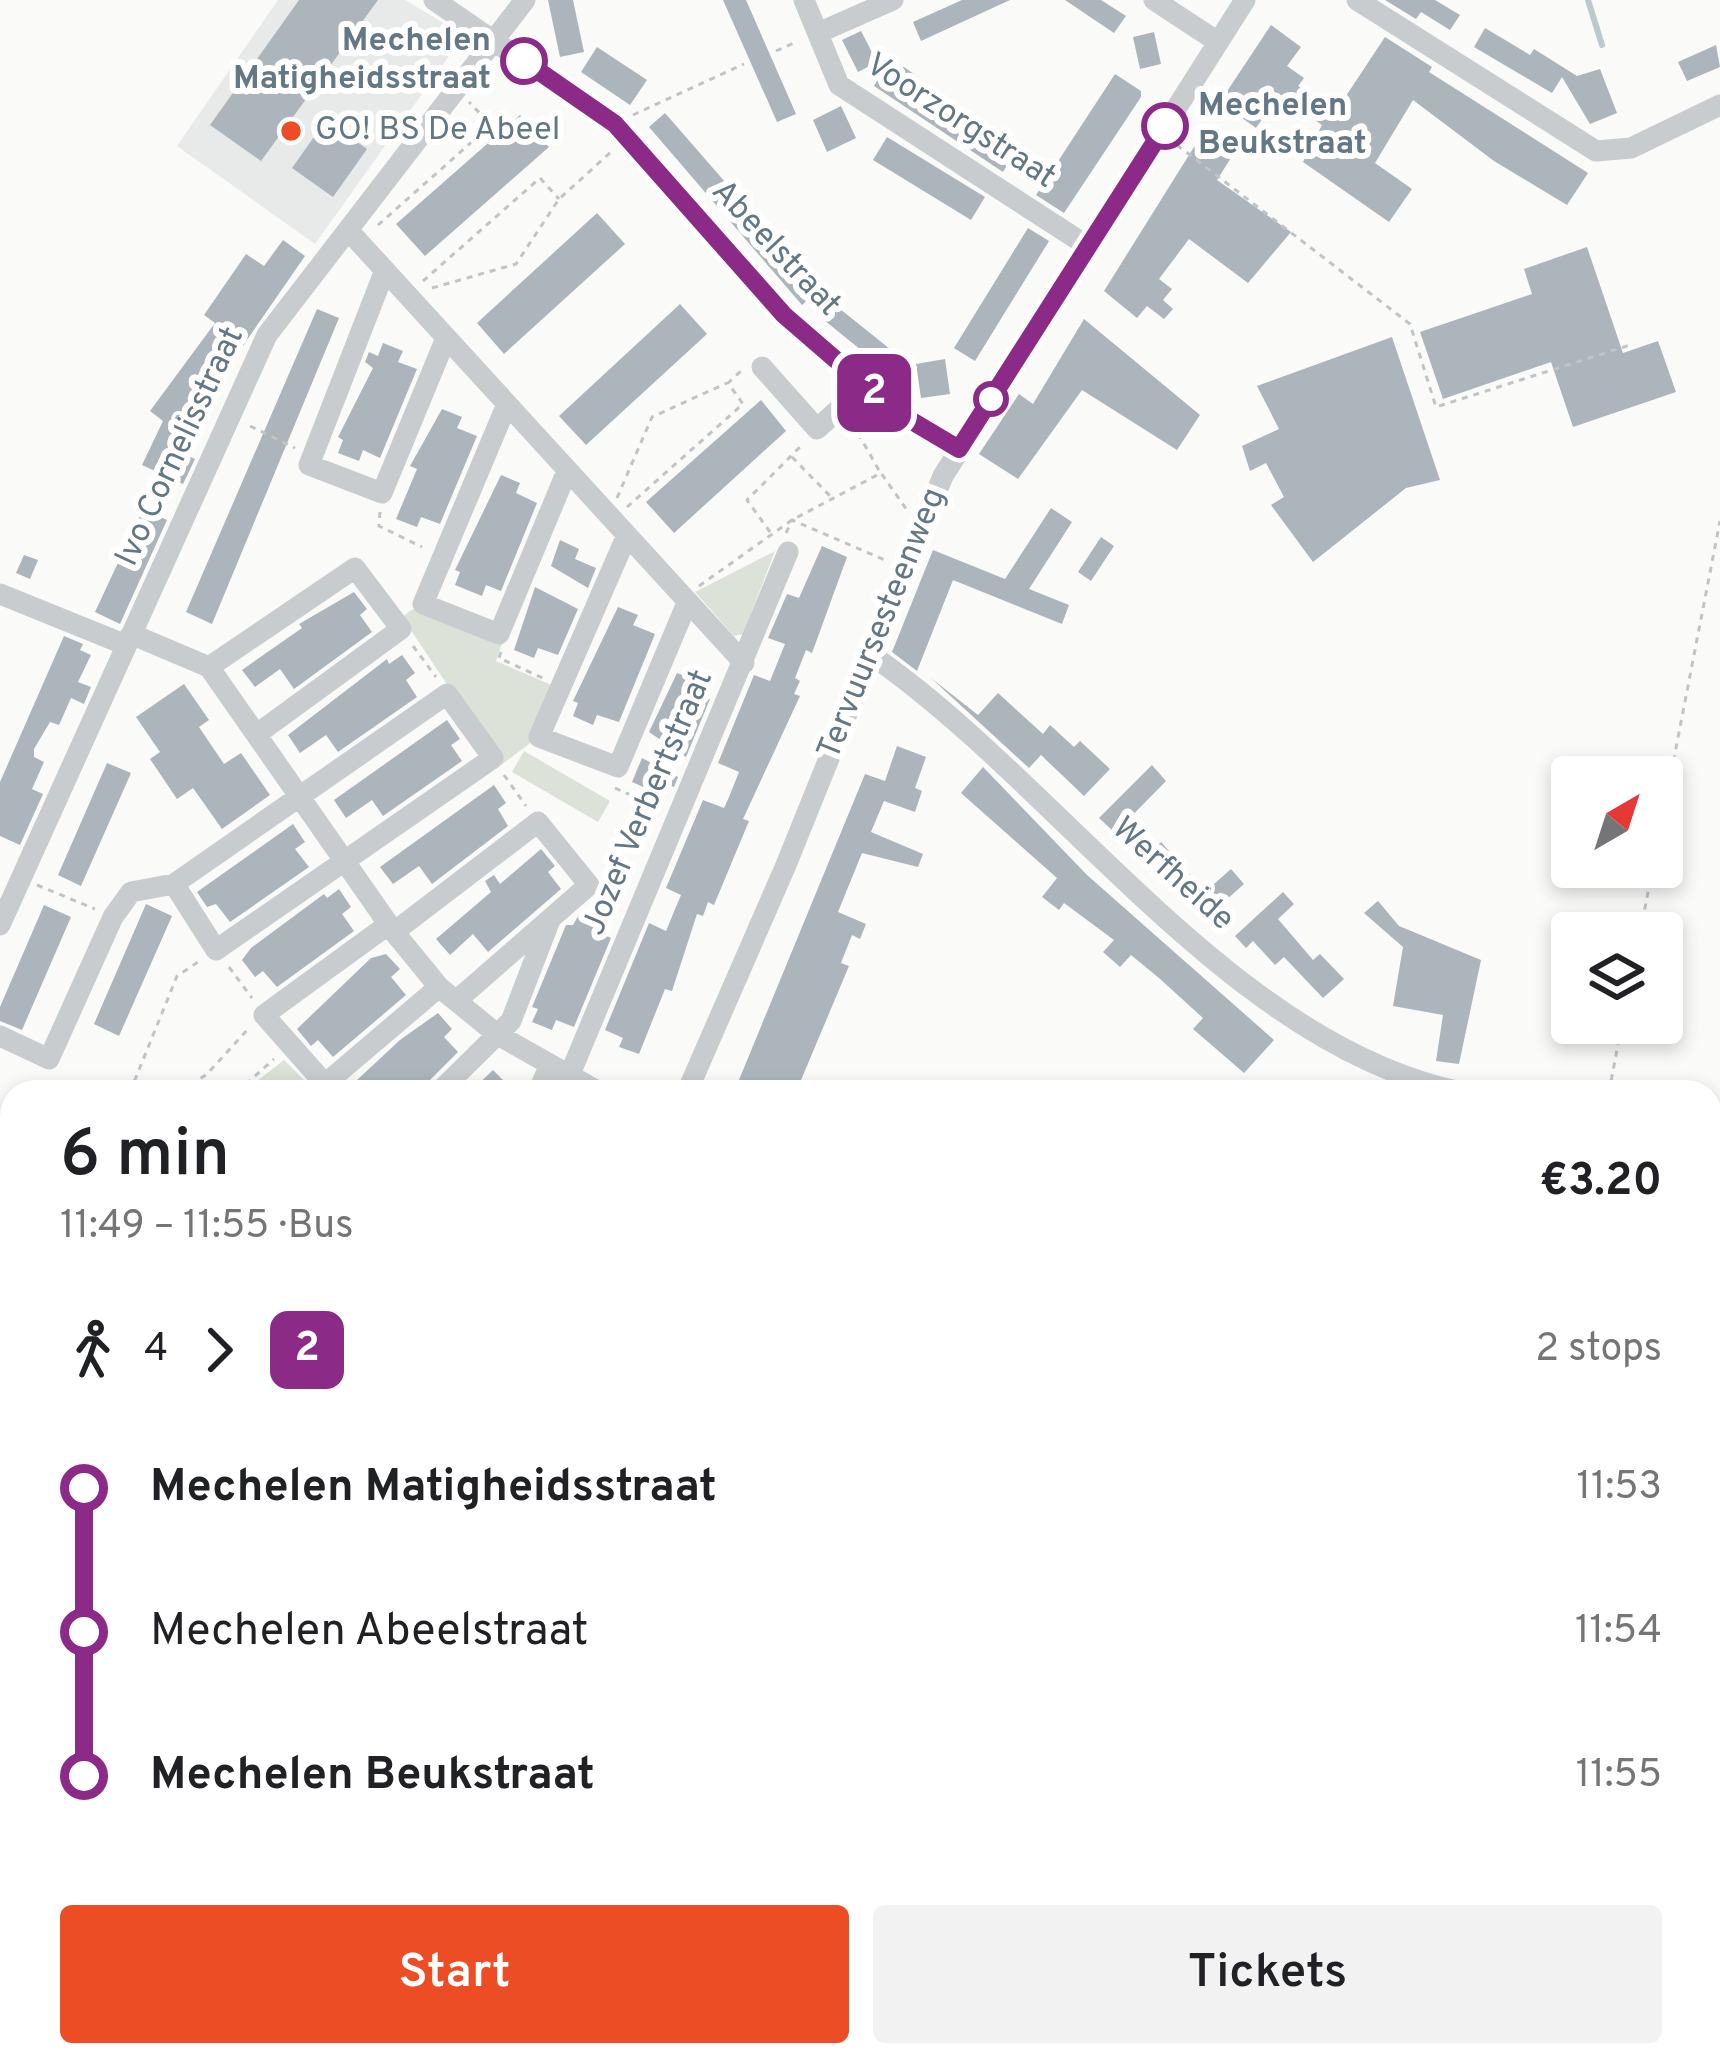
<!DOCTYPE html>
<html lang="en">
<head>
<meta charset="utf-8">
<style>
	:root { --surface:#fff; --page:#f2f2f2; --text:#202124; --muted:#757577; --accent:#ec4d25 }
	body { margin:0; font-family:Overpass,sans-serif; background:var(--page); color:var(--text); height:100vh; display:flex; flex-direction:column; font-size:45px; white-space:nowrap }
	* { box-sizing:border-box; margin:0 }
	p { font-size:39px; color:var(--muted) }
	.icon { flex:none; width:66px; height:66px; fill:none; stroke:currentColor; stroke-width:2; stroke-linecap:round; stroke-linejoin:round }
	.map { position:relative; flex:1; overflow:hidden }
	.sheet { position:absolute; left:0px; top:1080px; width:1722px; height:987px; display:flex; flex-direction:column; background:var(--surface); border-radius:36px 36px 0 0; box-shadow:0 6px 18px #0003 }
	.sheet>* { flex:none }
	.badge { padding:0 24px; border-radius:18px; font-size:42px; line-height:78px }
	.needle { width:78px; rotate:39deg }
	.tools { position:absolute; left:1551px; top:756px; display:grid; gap:24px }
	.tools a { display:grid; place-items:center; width:132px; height:132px; border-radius:12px; background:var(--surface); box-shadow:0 6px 18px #0003; font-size:60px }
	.map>.badge { position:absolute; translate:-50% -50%; box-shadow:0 0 0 6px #fff }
	.legs { display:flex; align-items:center; gap:18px; height:132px; padding:0 60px; font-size:39px }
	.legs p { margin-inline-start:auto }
	.summary { display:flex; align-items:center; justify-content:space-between; height:204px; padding:0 60px }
	h1 { font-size:66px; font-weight:600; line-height:90px }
	.primary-button { display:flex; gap:24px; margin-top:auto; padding:24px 60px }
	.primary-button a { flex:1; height:138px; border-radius:12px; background:var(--accent); color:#fff; font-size:48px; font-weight:600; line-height:138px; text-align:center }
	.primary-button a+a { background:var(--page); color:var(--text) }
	ul { padding:0 60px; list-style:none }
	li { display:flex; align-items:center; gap:42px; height:144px; font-size:45px }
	li i { display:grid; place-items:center; width:18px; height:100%; margin:0 15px; background:currentColor }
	li i::after { content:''; width:30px; height:30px; margin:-15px; border:9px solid; border-radius:50%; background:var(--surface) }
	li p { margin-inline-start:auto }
	li:first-child i { background:linear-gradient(#0000 50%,currentColor 0) }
	li:last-child i { background:linear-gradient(currentColor 50%,#0000 0) }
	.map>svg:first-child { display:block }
</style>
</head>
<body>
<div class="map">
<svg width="1720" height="2065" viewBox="0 0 1720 2065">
	<rect width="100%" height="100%" fill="#fafaf8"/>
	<!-- built -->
	<path fill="#e8e9e9" d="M278 0H405L464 35 315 244 177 146Z"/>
	<!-- green -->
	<path fill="#dce2d8" d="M775 551 743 634 734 636 695 592Z
		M413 609 502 643 496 661 554 686 533 741 501 765 402 617Z
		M524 751 610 801 598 822 512 772Z
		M284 1060 316 1092H244V1091Z"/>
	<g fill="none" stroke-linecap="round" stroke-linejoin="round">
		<!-- stream -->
		<path stroke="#bdcacd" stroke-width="6" d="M1588 0 1602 45"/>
	</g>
	<!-- building -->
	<path fill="#abb5bb" d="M299 0H378L261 161 210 125Z
		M548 0H573L584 52 560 57Z
		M723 0H746L796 114 777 122Z
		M962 0H1010L921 41 913 22Z
		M1065 0H1101L1126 16 1114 33Z
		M1385 0H1435L1460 15 1450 30 1421 12 1416 19Z
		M1271 25 1301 47 1287 66 1304 78 1298 86 1331 109 1340 105 1385 37 1432 67 1429 72 1588 173 1567 205 1494 161 1413 100 1375 163 1412 189 1389 222 1303 162 1322 125 1279 95 1256 128 1220 102Z
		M1485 28 1530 55 1534 49 1577 76 1600 69 1617 113 1590 124 1562 77 1552 93 1474 47Z
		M861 31 877 62 858 72 842 40Z
		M1154 32 1161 64 1140 69 1133 37Z
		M1716 45 1720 67 1687 81 1678 62Z
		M597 47 647 80 630 105 581 72Z
		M904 67 918 77 913 86 1015 152 1003 172 874 86 882 71Z
		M1115 74 1141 91V97L1064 213 1036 195Z
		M841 106 856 138 827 152 813 120Z
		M665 113 819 290 802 305 649 127Z
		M520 115 549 147 425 256 396 224Z
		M326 120 367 149 333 197 292 168Z
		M1204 131 1234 153 1217 180 1291 232 1248 283 1189 239 1159 279 1172 289 1163 300 1173 309 1164 319 1147 306 1137 318 1104 291Z
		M887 137 985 197 971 220 873 160Z
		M597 213 625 244 504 354 477 323Z
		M1028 228 1049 241 975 361 954 348Z
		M283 240 305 256 200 408 206 413 178 451 195 459 183 484 142 465 163 421 150 411 215 323 204 315 246 254 264 266Z
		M1587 247 1623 353 1658 341 1676 392 1573 427 1551 362 1443 399 1420 332 1532 294 1524 269Z
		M680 304 707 334 586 445 559 416Z
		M835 305 905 361 893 376 824 320Z
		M317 309 339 318 212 624 186 612Z
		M1084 319 1200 415 1177 450 1082 390 1018 479 979 454 1019 394 1033 404Z
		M1392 337 1440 480 1406 488 1313 562 1271 505 1284 497 1266 463 1250 471 1242 446 1279 429 1257 386Z
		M383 343 403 351 398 362 417 369 380 458 363 450 359 461 338 453 343 440 338 437 373 368 365 362 369 352 378 356Z
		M945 359 950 394 921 398 916 364Z
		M761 400 786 431 674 533 646 502Z
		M442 409 462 417 457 428 477 436 440 524 421 517 417 527 396 519 417 469 410 466Z
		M501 475 520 483 516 493 537 503 501 591 486 585 482 596 455 585 460 572 455 570Z
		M1051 508 1072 522 1029 589 1069 605 1062 624 953 580 917 671 892 652 933 550 1005 579Z
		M143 509 167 520 120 624 95 612Z
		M1101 537 1114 546 1091 581 1078 572Z
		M560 540 579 549 575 559 596 568 588 588 551 566Z
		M822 546 847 557 812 653 806 650 795 678 800 681 794 694 800 696 743 819 749 821 714 905 708 902 703 916 697 914 672 991 665 989 639 1054 619 1047 623 1038 605 1030 649 923 666 931 681 895 666 888 703 800 724 808 729 797 739 772 718 763 754 675 770 681 785 644 768 638 787 594 799 598Z
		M24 555 38 560 30 579 16 573Z
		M535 587 578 609 558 655 538 648 534 658 514 650Z
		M354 592 367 609 360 615 372 632 294 689 280 669 255 687 242 670 302 628 299 624Z
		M618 607 638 615 633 625 655 634 619 722 597 715 593 725 573 716 578 703 573 701Z
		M64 636 83 644 80 650 91 655 78 682 91 687 84 704 71 698 59 725 50 722 34 749V757L44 762 32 789 43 794 20 845 0 836V782Z
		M402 655 415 673 406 680 417 697 338 752 326 735 300 753 288 735 387 659 389 664Z
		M677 673 697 681 692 691 710 699 686 757 649 732Z
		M931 678 978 715 998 693 1043 734 1050 725 1074 747 1080 741 1110 769 1084 796 1041 755 1029 768Z
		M184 684 209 720 199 727 224 764 241 753 270 795 222 829 193 788 177 799 150 759 160 752 136 717Z
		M447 720 460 739 451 745 462 761 383 816 372 800 346 818 334 800Z
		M897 746 926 757 915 788 922 791 915 812 884 801 871 832 923 854 918 867 862 853 838 912 866 924 860 939 852 935 841 963 849 966 796 1092H734L865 774 885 781Z
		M642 758 678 777 674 787 656 781 652 791 632 782Z
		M107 763 131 773 81 886 58 875Z
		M1152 765 1166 781 1115 833 1099 818Z
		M983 767 1087 875 1274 1040 1244 1073 1193 1029 1203 1018 1159 978 1131 955 1120 967 1103 952 1114 940 1064 903 1059 910 1042 897 1057 878 961 793Z
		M494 785 506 803 498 809 508 826 432 884 419 866 393 884 380 867Z
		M293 824 305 842 295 849 309 867 230 922 216 904 207 907 197 892Z
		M1161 842 1205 892 1231 869 1244 884 1207 917 1188 895 1183 899 1172 892 1143 858Z
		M541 849 555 866 548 872 561 889 488 952 473 934 450 955 436 939 491 892 485 881 494 875 500 884Z
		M339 889 351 907 342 914 354 931 277 987 263 971 255 977 242 960 251 948 324 894 327 898Z
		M1283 892 1294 904 1278 919 1313 960 1320 954 1344 979 1323 998 1284 957 1275 965 1253 941 1246 948 1235 936Z
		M1378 901 1399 926 1481 960 1459 1064 1436 1061 1443 1015 1393 1006 1403 947 1364 913Z
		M146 904 172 916 119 1036 94 1024Z
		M44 905 71 917 22 1030 0 1021V1007Z
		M580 913 598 920 594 930 611 938 574 1027 556 1020 552 1030 532 1022 538 1009 532 1007 566 925H573Z
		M386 954 400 969 391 977 406 995 333 1057 318 1040 311 1046 297 1029 371 958Z
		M438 1013 452 1029 444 1037 458 1052 418 1092H352L360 1084 357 1080 400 1040Z
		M493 1070 508 1085 501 1092H470Z"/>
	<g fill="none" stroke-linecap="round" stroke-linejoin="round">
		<defs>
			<path id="major" d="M0 1967 12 2006
				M23 2055 25 2065"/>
		</defs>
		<!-- major casing -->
		<use href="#major" stroke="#b8bec2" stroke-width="33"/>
		<!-- path -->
		<path stroke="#c1c4c6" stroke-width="3" stroke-dasharray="6 6" stroke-linecap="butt" d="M776 51 796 42
			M633 115 744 64
			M1177 145 1410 324 1436 407 1630 345
			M378 225 491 125 469 102
			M423 281 540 178 559 199
			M432 288 516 264 559 199 611 152
			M866 414 855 428 880 472
			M250 426 295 448
			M792 457 831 497
			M617 498 652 417 727 383
			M627 507 743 404 728 383 742 370
			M380 512 379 526 422 547
			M770 532 747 500 802 445
			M786 533 792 520 885 560
			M699 586 792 520 881 473 907 510
			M413 646 436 677
			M501 652 499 658 545 679
			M504 775 526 806
			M615 788 661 809
			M1662 820 1720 521
			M37 885 95 909
			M1640 933 1653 867
			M229 967 252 998
			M130 1092 177 976 201 960
			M181 1092 207 1074 250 1027
			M237 1092 274 1059
			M1609 1092 1622 1023
			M1710 1639 1720 1631"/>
		<!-- minor -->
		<path stroke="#c8cccf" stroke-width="21" d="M434 0 615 124 784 315 895 411 959 449
			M804 0 839 85 1089 247
			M1154 0 1218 42
			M1357 0 1596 151 1631 148 1720 105
			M818 33 893 0
			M348 230 744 663
			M385 270 309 465 382 493 446 338
			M762 367 817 429 865 385
			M507 404 423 604 499 634 567 471
			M627 535 539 737 618 767 687 603
			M0 594 126 645
			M131 634 209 667 394 932 439 987 498 1035 599 1092
			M870 654C1059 784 1231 1045 1461 1092
			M209 667 355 568 401 629 257 734
			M447 694 493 758 216 950 174 884Z
			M389 924 264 1015 325 1084 439 987
			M0 925 267 335 525 0
			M394 932 538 822 589 885 456 1001
			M0 1036 49 1059 113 917 131 892 174 884
			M568 1079 788 552
			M439 1092 511 1021 550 920
			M538 1092 549 1067
			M687 1092 786 865 943 476 1245 0
			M1710 1139 1720 1141
			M0 1258 12 1277
			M12 1411 3 1414 12 1434
			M0 1708 12 1699
			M0 1796 12 1793
			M13 2055C35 2065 88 2065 109 2055
			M1200 2055 1209 2065
			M1056 2065 1059 2055"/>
		<!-- major -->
		<use href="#major" stroke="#fff" stroke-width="27"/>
	</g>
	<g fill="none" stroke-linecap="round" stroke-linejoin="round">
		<defs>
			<path id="line-1" d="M524 61 615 124 784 315 895 411 959 449 1165 126"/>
		</defs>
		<!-- line-1 casing -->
		<use href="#line-1" stroke="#fff" stroke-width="27"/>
		<!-- line-1 -->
		<use href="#line-1" stroke="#8c2b87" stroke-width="18"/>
	</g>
	<!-- markers -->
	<g fill="#fff" stroke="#8c2b87" stroke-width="6">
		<circle cx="524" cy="61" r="21"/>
		<circle cx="1165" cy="126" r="21"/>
		<circle cx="991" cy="399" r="15"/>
	</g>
	<circle fill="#ec4d25" stroke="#fff" stroke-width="4.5" cx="291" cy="131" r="12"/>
	<g text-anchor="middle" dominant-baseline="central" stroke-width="12" stroke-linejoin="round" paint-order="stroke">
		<!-- stop labels -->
		<g font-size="33" font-weight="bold" fill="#637784" stroke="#fff" text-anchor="end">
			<text x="491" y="42">Mechelen<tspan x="491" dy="38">Matigheidsstraat</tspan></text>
			<text x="1198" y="107" text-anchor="start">Mechelen<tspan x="1198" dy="38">Beukstraat</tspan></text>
		</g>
		<!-- street labels -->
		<g font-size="33" fill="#637784" stroke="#fff">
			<text transform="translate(960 122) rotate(33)">Voorzorgstraat</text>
			<text transform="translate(775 249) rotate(47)">Abeelstraat</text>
			<text transform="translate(181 447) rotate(-65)">Ivo Cornelisstraat</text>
			<text transform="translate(883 624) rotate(-68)">Tervuursesteenweg</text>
			<text transform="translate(649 803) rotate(-67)">Jozef Verbertstraat</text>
			<text transform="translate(1172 875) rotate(42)">Werfheide</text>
		</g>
		<!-- poi labels -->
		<g font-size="33" fill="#637784" stroke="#fff" text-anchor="start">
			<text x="315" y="131">GO! BS De Abeel</text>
		</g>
	</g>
</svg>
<div class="tools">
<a><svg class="needle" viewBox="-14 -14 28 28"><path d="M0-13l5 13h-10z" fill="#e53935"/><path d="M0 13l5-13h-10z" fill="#757577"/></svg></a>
<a><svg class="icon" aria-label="layers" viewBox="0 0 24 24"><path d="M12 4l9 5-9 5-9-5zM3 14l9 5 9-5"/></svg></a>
</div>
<b class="badge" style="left:874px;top:393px;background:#8c2b87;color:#fff">2</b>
<section class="sheet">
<div class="summary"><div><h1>6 min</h1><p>11:49 – 11:55 · Bus</p></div><b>€3.20</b></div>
<div class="legs"><svg class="icon" aria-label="walk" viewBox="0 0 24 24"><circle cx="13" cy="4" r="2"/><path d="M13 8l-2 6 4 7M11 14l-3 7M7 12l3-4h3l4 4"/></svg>4<svg class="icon" aria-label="forward" viewBox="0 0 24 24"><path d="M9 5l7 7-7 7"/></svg><b class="badge" style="background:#8c2b87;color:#fff">2</b><p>2 stops</p></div>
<ul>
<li><i style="color:#8c2b87"></i><b>Mechelen Matigheidsstraat</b><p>11:53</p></li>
<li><i style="color:#8c2b87"></i><span>Mechelen Abeelstraat</span><p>11:54</p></li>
<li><i style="color:#8c2b87"></i><b>Mechelen Beukstraat</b><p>11:55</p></li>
</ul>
<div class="primary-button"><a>Start</a><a>Tickets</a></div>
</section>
</div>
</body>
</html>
